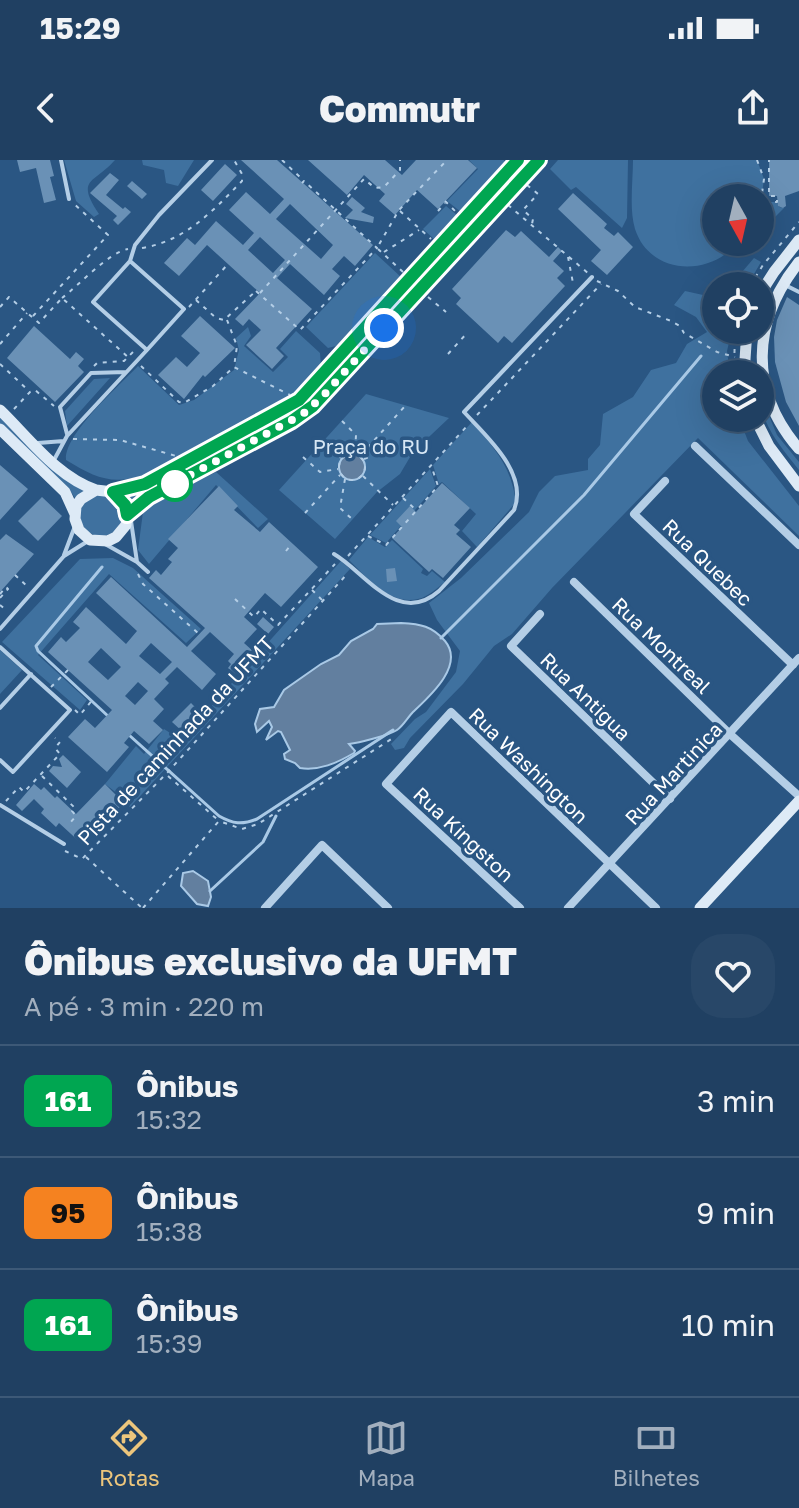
<!DOCTYPE html>
<html lang="pt">
<head>
<meta charset="utf-8">
<style>
	:root { --surface:#204062; --page:#284768; --text:#f1f3f6; --muted:#a2afbe; --line:#3d5977; --accent:#edc67c }
	body { margin:0; font-family:"Golos Text",sans-serif; background:var(--page); color:var(--text); height:100vh; display:flex; flex-direction:column; font-size:30px; white-space:nowrap }
	* { box-sizing:border-box; margin:0 }
	p { font-size:26px; color:var(--muted) }
	.icon { flex:none; width:44px; height:44px; fill:none; stroke:currentColor; stroke-width:2; stroke-linecap:round; stroke-linejoin:round }
	.map { position:relative; height:748px; overflow:hidden }
	.side { display:flex; flex-direction:column; background:var(--surface); flex:1 }
	.side>* { flex:none }
	.badge { padding:0 16px; border-radius:12px; font-size:28px; line-height:52px }
	.needle { width:52px; rotate:172deg }
	.controls { position:absolute; left:702px; top:24px; display:grid; gap:16px }
	.controls a { display:grid; place-items:center; width:72px; height:72px; border-radius:50%; background:var(--surface); box-shadow:0 8px 32px #0002,0 0 0 2px var(--line); font-size:40px }
	.you { position:absolute; width:40px; height:40px; margin:-20px; border:6px solid #fff; border-radius:50%; background:#1a73e8; box-shadow:0 0 0 12px #1a73e833 }
	.map>.badge { position:absolute; translate:-50% -50%; box-shadow:0 0 0 4px #fff }
	.round { display:grid; place-items:center; flex:none; width:84px; height:84px; border-radius:32px; background:var(--page) }
	.overview { display:flex; align-items:center; justify-content:space-between; height:136px; padding:0 24px }
	h1 { font-size:38px; font-weight:800; line-height:60px }
	ul { padding:0; list-style:none }
	li { display:flex; align-items:center; gap:24px; height:112px; padding:0 24px; border-top:2px solid var(--line) }
	li div { flex:1 }
	li b { display:block; font-size:30px }
	li em { font-style:normal }
	li .badge { min-width:88px; font-weight:700; text-align:center }
	.status { display:flex; justify-content:space-between; align-items:center; height:56px; padding:0 40px; background:var(--surface); direction:ltr }
	.status svg { height:22px; fill:currentColor }
	header { display:flex; justify-content:space-between; align-items:center; height:104px; padding:0 24px; background:var(--surface); font-size:36px; font-weight:800 }
	.menu { display:flex; justify-content:space-around; align-items:center; height:112px; border-top:2px solid var(--line); background:var(--surface); font-size:22px; color:var(--muted) }
	.menu a { display:grid; justify-items:center; gap:4px }
	.menu .on { color:var(--accent) }
	.map>svg:first-child { display:block }
</style>
</head>
<body>
<div class="status"><b>15:29</b><svg viewBox="0 0 49 12"><path d="M0 12V9h3v3zM5 12V6h3v6zM10 12V3h3v9zM15 12V0h3v12zM26 1h20v11H26zM47 4h2v5h-2z"/></svg></div>
<header><svg class="icon" aria-label="back" viewBox="0 0 24 24"><path d="M15 5l-7 7 7 7"/></svg>Commutr<svg class="icon" aria-label="share" viewBox="0 0 24 24"><path d="M12 15V3M7 8l5-5 5 5M5 13v7h14v-7"/></svg></header>
<div class="map">
<svg width="799" height="748" viewBox="0 0 799 748">
	<rect width="100%" height="100%" fill="#2a5683"/>
	<!-- green -->
	<path fill="#3f719f" d="M64 0H115C94 24 75 18 99 54L94 57 76 41Z
		M142 0H194L178 26 166 23 164 10 143 5Z
		M469 0H504L505 4 461 52 447 41 478 9Z
		M528 0H535L310 246 132 342 127 334 304 243Z
		M558 0H628L627 58 622 68 576 27 571 30 550 9Z
		M633 0H757L764 19 760 48V38H716V82H750L746 85 736 84C709 117 650 115 635 69 629 49 633 21 633 0Z
		M768 42H777L779 47 784 48 760 72V50H764Z
		M446 46 457 55 435 80 423 69Z
		M375 93 401 117 336 186 328 188 306 167Z
		M754 98 761 102 747 126H730Z
		M685 131 703 135 716 133V170H732L727 191 730 214H716V258H739L748 281 799 346V376L698 278 552 428 512 474 494 486 463 524 410 578 404 588 395 590 391 584 415 559 426 552 456 512 460 491 437 460 429 443 461 418 529 352 539 332 555 316 588 310V299L600 285 603 254 633 237 651 210 676 203 687 184 707 172 696 157 674 145Z
		M248 167 251 176 244 186 273 212 288 197 280 189 296 171 320 193 321 206 295 233 142 316C110 325 94 317 66 300 64 274 119 226 138 206L179 245 194 240 234 210 239 190 236 178Z
		M110 218 67 266 65 251 94 219Z
		M366 234 449 258 413 292 400 314 377 332 335 379 279 330Z
		M760 234 777 275 799 302V310C781 287 760 264 760 234Z
		M0 257 87 330 75 338 70 330 0 264Z
		M472 262C495 289 511 306 516 342L477 387 462 371 476 354 442 322 439 324 433 305Z
		M430 309 436 326 386 383 370 375Z
		M216 312 268 359 258 368 216 325 149 404 138 390 143 352 152 344Z
		M80 355a21 21 0 1 1 42 0a21 21 0 1 1-42 0Z
		M368 377 385 387 392 380 423 409 421 413 427 416 432 411 445 422C437 428 428 437 418 439 391 446 366 417 349 400Z
		M113 398 133 408 201 469 186 483 109 414 38 495 87 540 80 550 2 482 80 399Z
		M341 401 350 409 130 647 126 644 129 638 122 631 118 634 105 624 136 586 144 594 164 569 181 580Z
		M0 490 22 510 0 534Z"/>
	<!-- water -->
	<path fill="#627f9f" stroke="#a9c9e6" stroke-width="2" d="M339 307a13 13 0 1 1 26 0a13 13 0 1 1-26 0Z
		M401 463C421 464 432 466 445 481 465 505 430 536 413 552 408 557 403 566 397 570 390 575 358 583 349 584L355 591 354 593C337 603 319 611 300 608L295 603 285 599 284 594 290 590 281 572 278 571 266 580 272 567 269 561 257 572 255 564 260 549 274 547 284 530 321 504 339 495 351 481 373 469 377 464Z
		M193 711 208 721 211 737 208 746 197 744 181 726 183 713Z"/>
	<g fill="none" stroke-linecap="round" stroke-linejoin="round">
		<!-- stream -->
		<path stroke="#a9c9e6" stroke-width="3" d="M102 407 36 486 38 491 109 557
			M441 478 584 335 701 196
			M129 575 219 656C233 664 242 665 257 659L393 570
			M210 731 263 682 276 656"/>
	</g>
	<!-- building -->
	<path fill="#6a91b6" fill-rule="evenodd" d="M17 0H50L54 16 50 17 56 40 44 43 36 8 20 12Z
		M241 0H277L373 85 355 106 344 96 332 109 340 116 324 135 290 104 277 118 312 149 276 188 284 196 272 209 246 185 261 170 249 159 243 166 235 159 260 133 207 85 179 116 164 103 187 78 195 85 216 61 243 85 254 73 229 50 246 32 270 54 284 39ZM290 44 333 85 321 99 276 59ZM260 77 285 100 273 113 248 90Z
		M308 0H385L402 15 416 0H468L477 8 438 49 417 30 395 55 379 41 385 34 364 15 347 35Z
		M769 0H799V31L785 36 786 46 783 48 778 46 777 36H769Z
		M225 4 237 15 213 41 201 30Z
		M110 13 119 20 106 35 123 49 125 47 131 52 118 65 113 60 117 56 90 33Z
		M132 21 147 34 142 39 127 26Z
		M573 33 607 64 604 68 614 76 618 72 633 87 607 115 591 101 601 90 558 49Z
		M352 37 365 48 361 52 374 57 373 63 345 58 353 50 346 44Z
		M506 70 515 77 521 71 549 97 558 87 562 91 553 101 564 111 557 118 565 126 512 183 504 176 498 183 456 144 461 138 452 129Z
		M787 137 799 145V266L786 242 775 202 774 177 777 160Z
		M200 156 235 188 205 217 203 215 184 239 158 215 176 197 187 207 200 193 181 176Z
		M34 166 70 199 76 192 84 199 78 206 84 212 55 242 7 198Z
		M0 305 28 329 0 360Z
		M442 323 470 348 454 365 460 370 456 374 471 387 443 418 432 409 429 412 392 378 402 367 396 361 410 346 416 352Z
		M219 326 238 346 234 350 260 372 269 362 318 407 281 447 265 433 244 457 257 469 244 483 254 492 235 514 228 508 231 504 228 501 234 494 210 472 191 491 216 514 202 530 177 507 165 519 169 523 154 539 164 549 153 561 163 570 149 584 134 571 124 583 129 587 107 612 68 577 85 559 95 568 112 550 48 492 61 477 66 482 80 468 73 462 86 447 126 484 137 471 96 433 111 417 187 487 205 468 149 418 156 410 161 415 172 402 168 399 178 388 168 379ZM151 483 172 502 160 514 139 496ZM101 488 121 507 108 520 88 502ZM138 522 148 531 135 545 125 536Z
		M42 337 62 356 38 381 18 361Z
		M6 374 34 394 0 432V380Z
		M395 408 397 421 387 422 386 409Z
		M263 457 274 467 268 474 257 464Z
		M191 543 203 555 183 572 172 562Z
		M63 595 81 612 67 628 49 611 53 606 62 607 59 599Z
		M34 624 41 630 44 627 55 638 57 636 76 654 105 624 118 637 121 633 128 639 82 684 59 663 56 667 41 653 44 649 34 639 22 651 16 645Z"/>
	<g fill="none" stroke-linecap="round" stroke-linejoin="round">
		<!-- path -->
		<path stroke="#b4cee6" stroke-width="2" stroke-dasharray="4 6" stroke-linecap="butt" d="M282 0 303 20
			M757 0 764 19 760 48
			M527 25 538 34 523 50 533 59 532 64
			M445 41 457 53
			M508 45 589 114
			M760 50H764L768 42H777V36H769V0
			M400 51 431 79
			M438 51 445 43
			M142 88C185 81 213 51 242 21V14L234 0
			M384 92 419 70
			M568 97 573 123
			M403 112 377 88 399 50 447 0
			M597 121 618 131 635 147 671 161 680 166 684 173 717 192 735 197
			M750 126 763 105 799 62
			M256 131 300 170 377 88 304 21 302 23
			M260 133 364 19 375 28 384 27 400 10V0
			M428 137 446 152
			M62 138C79 125 108 93 128 89
			M196 140 216 158 224 160 257 130
			M0 147 9 137 39 163 62 138 128 197
			M189 147 228 104
			M33 156 108 75 73 43
			M227 160 237 186 234 207
			M0 184 27 153
			M448 194 468 172
			M0 204 29 231
			M94 206 97 203 124 201 137 188
			M141 206 179 242 184 243 213 226 234 207 290 235
			M734 213 735 170
			M14 249 30 232 35 230 54 246
			M477 255 601 124
			M342 261 356 275 355 292
			M73 279 120 280 176 296
			M324 281 341 298
			M339 307a13 13 0 1 1 26 0a13 13 0 1 1-26 0Z
			M361 295 406 245
			M303 297 320 312 338 309
			M364 299 403 283 413 292
			M363 316 393 345
			M345 319 340 348 352 359
			M403 338 416 350
			M305 353 340 315
			M368 376 386 385 438 326 432 308
			M286 391 290 386
			M348 396 468 265
			M138 414 143 424 199 474
			M15 415 28 427
			M312 430 322 440
			M0 434 6 427 8 429 0 438
			M235 439 254 457 261 449 278 465 335 404
			M0 445 6 450
			M51 527 68 510
			M75 550 80 555 94 538
			M42 616 75 648 72 651 76 656 69 664 71 666
			M168 616 218 660
			M6 641 19 627 24 632 60 594 55 588 60 582 55 578
			M65 691 82 699 167 613 348 413
			M86 697 142 748
			M143 748 219 661 242 669 258 664 393 578"/>
		<!-- lane -->
		<path stroke="#b4cee6" stroke-width="4" d="M61 0 69 39
			M130 101 184 149 147 190 93 142 130 101 135 85 159 55 212 0
			M787 126 799 132
			M67 274 60 247 91 213 126 212
			M38 283 64 281
			M54 300 67 276 147 190
			M131 361 137 402
			M105 384 137 402 148 412
			M334 394C365 412 398 467 439 431L514 350C529 313 486 276 464 252L592 117
			M64 395 75 366
			M0 469 64 396 88 381
			M0 487 70 550 13 612 0 600
			M0 548 31 514
			M0 645 64 684"/>
		<!-- street -->
		<path stroke="#b4cee6" stroke-width="8" d="M695 286 799 385
			M665 321 634 354 793 505
			M574 422 731 575 799 636
			M540 454 511 486 670 639
			M265 748 322 685 388 748
			M520 748 386 624 451 552 656 748
			M568 748 799 498"/>
		<!-- secondary -->
		<path stroke="#ddeaf6" stroke-width="11" d="M799 102C752 161 748 230 799 289
			M760 134 774 112 799 80
			M744 214 747 170
			M0 250C29 278 57 317 96 330
			M755 258 769 286 799 326
			M0 269 65 332 75 354
			M113 332 125 345 127 355 126 365 116 377 108 381 90 380 79 370 75 359 76 346 81 339 96 330 113 332 145 324 299 240 518 0
			M127 355 149 337 292 261 313 246 539 0
			M700 748 799 641"/>
	</g>
	<g fill="none" stroke-linecap="round" stroke-linejoin="round">
		<defs>
			<path id="line" d="M518 0 299 240 145 324 113 332 125 345 127 355 149 337 292 261 313 246 539 0"/>
		</defs>
		<!-- line casing -->
		<use href="#line" stroke="#fff" stroke-width="18"/>
		<!-- line -->
		<use href="#line" stroke="#00a651" stroke-width="12"/>
		<!-- walk -->
		<path stroke="#fff" stroke-width="8" stroke-dasharray="0 14.4" d="M175 324 170 326 303 254 324 235 384 168"/>
	</g>
	<!-- markers -->
	<circle fill="#fff" stroke="#00a651" stroke-width="4" cx="175" cy="324" r="16"/>
	<g text-anchor="middle" dominant-baseline="central" stroke-width="7" stroke-linejoin="round" paint-order="stroke">
		<!-- park labels -->
		<g font-size="20" fill="#d7e7f5" stroke="#2a5683">
			<text x="371" y="286">Praça do RU</text>
		</g>
		<!-- street labels -->
		<g font-size="20" fill="#fff" stroke="#2a5683">
			<text transform="translate(708 402) rotate(44)">Rua Quebec</text>
			<text transform="translate(662 485) rotate(44)">Rua Montreal</text>
			<text transform="translate(586 536) rotate(44)">Rua Antigua</text>
			<text transform="translate(175 580) rotate(-47)">Pista de caminhada da UFMT</text>
			<text transform="translate(529 605) rotate(44)">Rua Washington</text>
			<text transform="translate(673 613) rotate(-47)">Rua Martinica</text>
			<text transform="translate(464 674) rotate(43)">Rua Kingston</text>
		</g>
	</g>
</svg>
<div class="controls">
<a><svg class="needle" viewBox="-14 -14 28 28"><path d="M0-13l5 13h-10z" fill="#e53935"/><path d="M0 13l5-13h-10z" fill="#a2afbe"/></svg></a>
<a><svg class="icon" aria-label="locate" viewBox="0 0 24 24"><circle cx="12" cy="12" r="6"/><path d="M12 2v4M12 18v4M2 12h4M18 12h4"/></svg></a>
<a><svg class="icon" aria-label="layers" viewBox="0 0 24 24"><path d="M12 4l9 5-9 5-9-5zM3 14l9 5 9-5"/></svg></a>
</div>
<div class="you" style="left:384px;top:168px"></div>
</div>
<section class="side">
<div class="overview"><div><h1>Ônibus exclusivo da UFMT</h1><p>A pé · 3 min · 220 m</p></div><a class="round"><svg class="icon" aria-label="heart" viewBox="0 0 24 24"><path d="M12 20l-8-8c-3-5 5-10 8-4 3-6 11-1 8 4z"/></svg></a></div>
<ul>
<li><span class="badge" style="background:#00a651;color:#fff">161</span><div><b>Ônibus</b><p>15:32</p></div><em>3 min</em></li>
<li><span class="badge" style="background:#f58220;color:#111">95</span><div><b>Ônibus</b><p>15:38</p></div><em>9 min</em></li>
<li><span class="badge" style="background:#00a651;color:#fff">161</span><div><b>Ônibus</b><p>15:39</p></div><em>10 min</em></li>
</ul>
</section>
<nav class="menu">
<a class="on"><svg class="icon" aria-label="directions" viewBox="0 0 24 24"><path d="M12 3l9 9-9 9-9-9zM9 14v-3h6M13 9l2 2-2 2"/></svg>Rotas</a>
<a><svg class="icon" aria-label="map" viewBox="0 0 24 24"><path d="M3 6l6-2 6 2 6-2v14l-6 2-6-2-6 2zM9 4v14M15 6v14"/></svg>Mapa</a>
<a><svg class="icon" aria-label="tickets" viewBox="0 0 24 24"><path d="M3 7h18v10H3zM15 7v10"/></svg>Bilhetes</a>
</nav>
</body>
</html>
